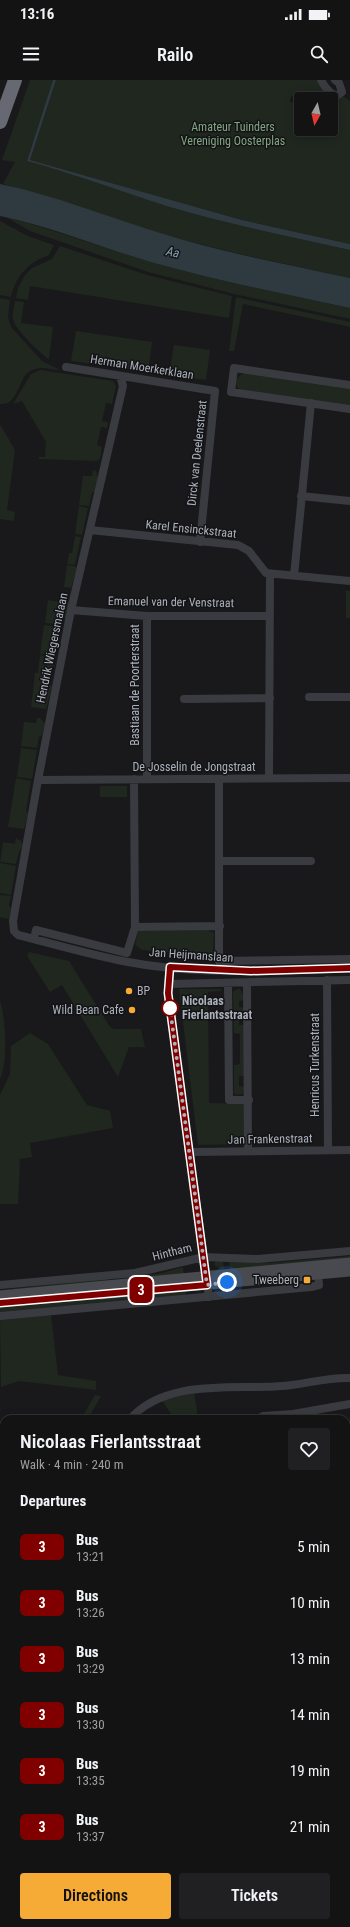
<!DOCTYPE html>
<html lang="en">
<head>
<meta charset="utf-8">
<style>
	:root { --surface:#131314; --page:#202022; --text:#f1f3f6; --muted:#9d9ea0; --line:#323234; --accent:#f6ab36 }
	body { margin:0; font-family:"Roboto Condensed",sans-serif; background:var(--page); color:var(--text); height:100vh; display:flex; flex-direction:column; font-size:15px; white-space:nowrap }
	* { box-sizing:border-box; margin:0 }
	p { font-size:13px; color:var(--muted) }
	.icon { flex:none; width:22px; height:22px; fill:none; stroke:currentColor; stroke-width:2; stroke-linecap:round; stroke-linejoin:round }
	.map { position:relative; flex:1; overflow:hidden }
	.drawer { position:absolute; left:0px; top:1335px; width:350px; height:512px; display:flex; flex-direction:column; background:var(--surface); border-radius:12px 12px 0 0; box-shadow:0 2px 10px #0003,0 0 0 1px var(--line) }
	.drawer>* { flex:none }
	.badge { padding:0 8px; border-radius:6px; font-size:14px; line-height:26px }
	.needle { width:26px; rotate:188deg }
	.controls { position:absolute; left:294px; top:12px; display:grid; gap:8px }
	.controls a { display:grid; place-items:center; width:44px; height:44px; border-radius:4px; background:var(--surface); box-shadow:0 2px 10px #0003,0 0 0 1px var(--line); font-size:20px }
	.you { position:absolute; width:20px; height:20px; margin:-10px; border:3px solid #fff; border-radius:50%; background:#1a73e8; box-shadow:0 0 0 6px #1a73e833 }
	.map>.badge { position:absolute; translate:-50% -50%; box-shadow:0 0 0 2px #fff }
	h2 { padding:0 20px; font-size:15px; line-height:36px }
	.round { display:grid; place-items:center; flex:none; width:42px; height:42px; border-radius:4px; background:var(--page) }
	.overview { display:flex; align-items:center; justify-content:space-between; height:68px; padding:0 20px }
	h1 { font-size:19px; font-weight:600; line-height:30px }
	.primary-button { display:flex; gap:8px; margin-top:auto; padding:8px 20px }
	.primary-button a { flex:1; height:46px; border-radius:4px; background:var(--accent); color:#111; font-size:16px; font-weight:600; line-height:46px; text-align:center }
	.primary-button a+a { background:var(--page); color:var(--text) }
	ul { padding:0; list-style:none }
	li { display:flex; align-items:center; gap:12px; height:56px; padding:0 20px }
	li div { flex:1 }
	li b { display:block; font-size:15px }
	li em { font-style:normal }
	li .badge { min-width:44px; font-weight:700; text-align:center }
	.status { display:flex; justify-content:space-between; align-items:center; height:28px; padding:0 20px; background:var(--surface); direction:ltr }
	.status svg { height:11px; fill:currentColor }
	header { display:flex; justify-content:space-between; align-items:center; height:52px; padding:0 20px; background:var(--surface); font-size:18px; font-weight:600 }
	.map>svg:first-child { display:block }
</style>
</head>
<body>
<div class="status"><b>13:16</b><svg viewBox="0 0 49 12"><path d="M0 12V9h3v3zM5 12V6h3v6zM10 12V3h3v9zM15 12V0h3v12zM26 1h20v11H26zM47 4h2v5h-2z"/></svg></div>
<header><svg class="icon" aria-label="menu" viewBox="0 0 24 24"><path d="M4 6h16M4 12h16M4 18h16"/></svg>Railo<svg class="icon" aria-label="search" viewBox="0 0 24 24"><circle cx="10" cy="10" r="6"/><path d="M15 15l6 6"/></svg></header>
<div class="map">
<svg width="350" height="1847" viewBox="0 0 350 1847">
	<rect width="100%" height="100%" fill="#19191b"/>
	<!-- built -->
	<path fill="#252528" d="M4 1488V1688L0 1679V1489Z
		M346 1771 350 1775V1847H246L241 1843H346Z"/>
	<!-- green -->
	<path fill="#1f271f" d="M30 0H53L27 81C74 94 120 111 166 126 226 144 289 156 350 170V198C286 184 221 171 159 153 106 137 56 119 3 104L15 82 2 80Z
		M56 0H319L332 18 301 19 291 16 290 22 301 25V49H331V26L343 16 350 21V164L242 140 30 80Z
		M6 137C56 150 105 169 154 183 219 201 284 214 350 228V239L234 214 148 192 30 151Z
		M0 141 28 156 54 165 49 175C29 182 16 195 11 217L0 215Z
		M60 166 147 195 232 216 229 238 30 206 28 220 16 218 18 208 25 195 32 188 52 179Z
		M236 217 350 242V247L243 224 234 271H229Z
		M0 218 10 220 8 237 11 247 42 281 60 290C50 290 40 285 30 291 17 299 19 326 0 324Z
		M15 221 24 222 21 243 53 247 49 279C40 274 15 249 13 239 12 233 14 227 15 221Z
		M76 251 152 262 148 292 71 281Z
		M174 265 210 270 206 300 169 295Z
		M40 290 113 301 116 306 112 324 106 323 102 341 108 342 107 348 101 347 97 365 102 367 100 379 96 381 39 379V377H45L46 362 22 321 13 324 31 294Z
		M245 293 350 308V326L243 310 238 308C234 301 237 296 245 293Z
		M0 344 15 370 7 430 15 432 14 441 0 439Z
		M93 390 96 391 98 398 95 411 92 413 89 426 79 425 83 396H92Z
		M79 426 88 428 82 455 75 454Z
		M75 456 81 457 75 485 67 484 69 473H72Z
		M67 485 75 486 77 488 71 508 64 507Z
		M346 510 350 511V538H346Z
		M62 516 67 518 69 522 66 538 62 540V545L45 543 48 520 61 522Z
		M44 545 61 547 55 576 40 574Z
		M40 575 55 578 50 604 52 607 46 629 31 627 35 593H38Z
		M37 638H40L45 644 42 655 39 657 37 668 21 666 24 642 36 643Z
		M21 668 37 670 32 699 17 697Z
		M16 698 31 701 26 731 28 734 24 749 8 747Z
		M100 706H127V717H100Z
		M16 758 21 761 23 766 19 772 16 784 0 782 3 762 15 764Z
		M0 783 16 786 11 815 0 813Z
		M0 815 11 816 9 825 11 829 9 839 0 837Z
		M206 850 214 853 213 876 142 870 135 865 138 851Z
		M29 872 69 881 110 947 114 949H141L145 967H129L118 997 62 905 50 912 27 876Z
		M239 908 243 914H245V920L239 921V927L245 928V934L239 935V945H245V996H239V1006L245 1007 243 1014 236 1015 232 1011H234V985L240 984V954L234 953 233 912Z
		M179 909H221V911L208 912 209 1023 248 1024V1064L198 1065Z
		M0 921C6 939 8 983 0 999Z
		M30 953 48 964 87 1025 110 1031 113 1048 30 1063 32 1077 20 1079 18 1124H0V1015L10 994 11 966Z
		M350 1176V1180L230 1191 229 1180 270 1183Z
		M216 1180H223L224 1191 214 1185Z
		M183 1187 184 1196 140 1200 139 1196 162 1193Z
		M107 1198V1201L0 1213V1210Z
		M185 1209 186 1216 0 1232V1227Z
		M51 1235 58 1295 96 1301V1310L19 1301 1 1307 0 1239Z
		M194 1313 198 1336H229V1339H174L162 1320Z
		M95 1315 101 1316 88 1339H81Z
		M4 1396V1445L0 1447V1397Z
		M0 1454 4 1461V1474L0 1477Z
		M350 1568V1590L346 1587V1570Z"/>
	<!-- water -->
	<path fill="#2e3940" d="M53 0H56L30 80 242 140 350 164V170C289 156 226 144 166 126 120 111 74 94 27 81Z
		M0 104C54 115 105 136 157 152 220 172 286 184 350 198V228C284 214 219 201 154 183 102 168 53 147 0 136Z"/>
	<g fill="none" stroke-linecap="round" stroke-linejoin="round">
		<!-- street -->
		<path stroke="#3a3b40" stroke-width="8" d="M321 0C324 6 331 16 338 15L342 12 339 3 335 0
			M66 287 215 311 200 462
			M120 296 123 306 71 530 38 700 13 841 14 851 18 855C54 864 91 875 128 882 201 896 276 890 350 888
			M350 305 234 288 231 312 350 329
			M301 416 350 421
			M90 450 238 465 249 471 266 493 350 501
			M294 496 311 323
			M71 530 147 536H270
			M147 536V699
			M309 617H350
			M184 619 270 618
			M269 698 270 494
			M219 699V881L350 879
			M38 700 350 698
			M219 781H311
			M135 847 220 846
			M34 859 36 850 127 873 135 847 134 699
			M170 887 168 913 209 1217
			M327 900 328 1070
			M228 903 229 1020H249
			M247 903 248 1071
			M169 904 350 900
			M190 1072 350 1070
			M0 1205 135 1193 204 1177 258 1179 350 1171
			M0 1236 311 1207 319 1205 318 1194
			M130 1339C166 1298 234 1310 283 1306 306 1304 328 1297 350 1298
			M257 1339 263 1336 293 1334 350 1324
			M346 1449 350 1447
			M0 1484H4
			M346 1560 350 1558
			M0 1620 4 1618
			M346 1623 350 1627
			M346 1735 350 1738
			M346 1828 350 1832"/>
		<!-- secondary -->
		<path stroke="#484a50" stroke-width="11" d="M100 1214 350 1191
			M0 1216 350 1183
			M0 1694 4 1701
			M0 1710 4 1714
			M223 1843 228 1847
			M235 1843 240 1847"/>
		<!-- highway -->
		<path stroke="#666971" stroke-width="14" d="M0 42 15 0"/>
	</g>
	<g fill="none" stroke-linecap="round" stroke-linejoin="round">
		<defs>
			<path id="line" d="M0 1223 207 1205 168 913 170 887 251 891 350 888"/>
		</defs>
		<!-- line casing -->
		<use href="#line" stroke="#fff" stroke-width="9"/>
		<!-- line -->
		<use href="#line" stroke="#800000" stroke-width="6"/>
		<!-- walk -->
		<path stroke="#abb1bb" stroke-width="4" stroke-dasharray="0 7.2" d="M170 928 207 1205 227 1202"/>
	</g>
	<!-- markers -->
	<g fill="#f6ab36" stroke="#141416" stroke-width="1.5">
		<circle cx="129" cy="911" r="4"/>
		<circle cx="132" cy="930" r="4"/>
		<rect x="303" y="1196" width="8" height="8" rx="2"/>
	</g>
	<circle fill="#fff" stroke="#800000" stroke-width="2" cx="170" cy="928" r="8"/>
	<g text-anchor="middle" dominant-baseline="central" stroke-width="3" stroke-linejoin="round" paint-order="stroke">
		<!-- park labels -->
		<g font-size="12" fill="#82a682" stroke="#141416">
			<text x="233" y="47">Amateur Tuinders<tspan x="233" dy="14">Vereniging Oosterplas</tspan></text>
		</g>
		<!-- street labels -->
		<g font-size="12" fill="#abb1bb" stroke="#141416">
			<text transform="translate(142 287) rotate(9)">Herman Moerkerklaan</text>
			<text transform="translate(197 373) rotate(-84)">Dirck van Deelenstraat</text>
			<text transform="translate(191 449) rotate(6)">Karel Ensinckstraat</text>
			<text transform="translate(171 522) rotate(1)">Emanuel van der Venstraat</text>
			<text transform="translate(52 568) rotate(-78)">Hendrik Wiegersmalaan</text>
			<text transform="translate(135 605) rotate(-90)">Bastiaan de Poorterstraat</text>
			<text x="194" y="687">De Josselin de Jongstraat</text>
			<text transform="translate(191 875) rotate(4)">Jan Heijmanslaan</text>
			<text transform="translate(315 985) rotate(-90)">Henricus Turkenstraat</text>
			<text transform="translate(270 1059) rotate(-1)">Jan Frankenstraat</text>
			<text transform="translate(172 1172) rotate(-14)">Hintham</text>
		</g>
		<!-- poi labels -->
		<g font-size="12" fill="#abb1bb" stroke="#141416" text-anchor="end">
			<text x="137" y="911" text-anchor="start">BP</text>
			<text x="124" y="930">Wild Bean Cafe</text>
			<text x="299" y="1200">Tweeberg</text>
		</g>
		<!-- stop labels -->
		<g font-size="12" font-weight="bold" fill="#abb1bb" stroke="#141416" text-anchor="start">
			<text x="182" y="921">Nicolaas<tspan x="182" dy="14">Fierlantsstraat</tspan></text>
		</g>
		<!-- water labels -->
		<g font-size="13" font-style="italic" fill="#82a1b6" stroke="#141416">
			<text transform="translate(173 172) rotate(13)">Aa</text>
		</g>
	</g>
</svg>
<div class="controls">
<a><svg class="needle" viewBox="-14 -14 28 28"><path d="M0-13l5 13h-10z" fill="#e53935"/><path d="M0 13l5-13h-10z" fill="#9d9ea0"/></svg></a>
</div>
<div class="you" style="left:227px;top:1202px"></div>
<b class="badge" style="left:141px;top:1210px;background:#800000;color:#fff">3</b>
<section class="drawer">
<div class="overview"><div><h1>Nicolaas Fierlantsstraat</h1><p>Walk · 4 min · 240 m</p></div><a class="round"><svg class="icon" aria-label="heart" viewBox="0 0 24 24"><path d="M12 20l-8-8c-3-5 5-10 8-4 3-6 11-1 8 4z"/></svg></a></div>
<h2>Departures</h2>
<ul>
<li><span class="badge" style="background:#800000;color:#fff">3</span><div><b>Bus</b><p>13:21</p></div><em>5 min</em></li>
<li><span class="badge" style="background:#800000;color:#fff">3</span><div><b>Bus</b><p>13:26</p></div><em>10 min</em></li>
<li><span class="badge" style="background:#800000;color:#fff">3</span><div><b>Bus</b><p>13:29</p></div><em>13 min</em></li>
<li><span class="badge" style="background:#800000;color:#fff">3</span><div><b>Bus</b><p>13:30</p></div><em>14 min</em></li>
<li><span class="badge" style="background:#800000;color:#fff">3</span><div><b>Bus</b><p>13:35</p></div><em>19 min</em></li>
<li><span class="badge" style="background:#800000;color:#fff">3</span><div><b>Bus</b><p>13:37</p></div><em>21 min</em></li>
</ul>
<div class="primary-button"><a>Directions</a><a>Tickets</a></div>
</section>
</div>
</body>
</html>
